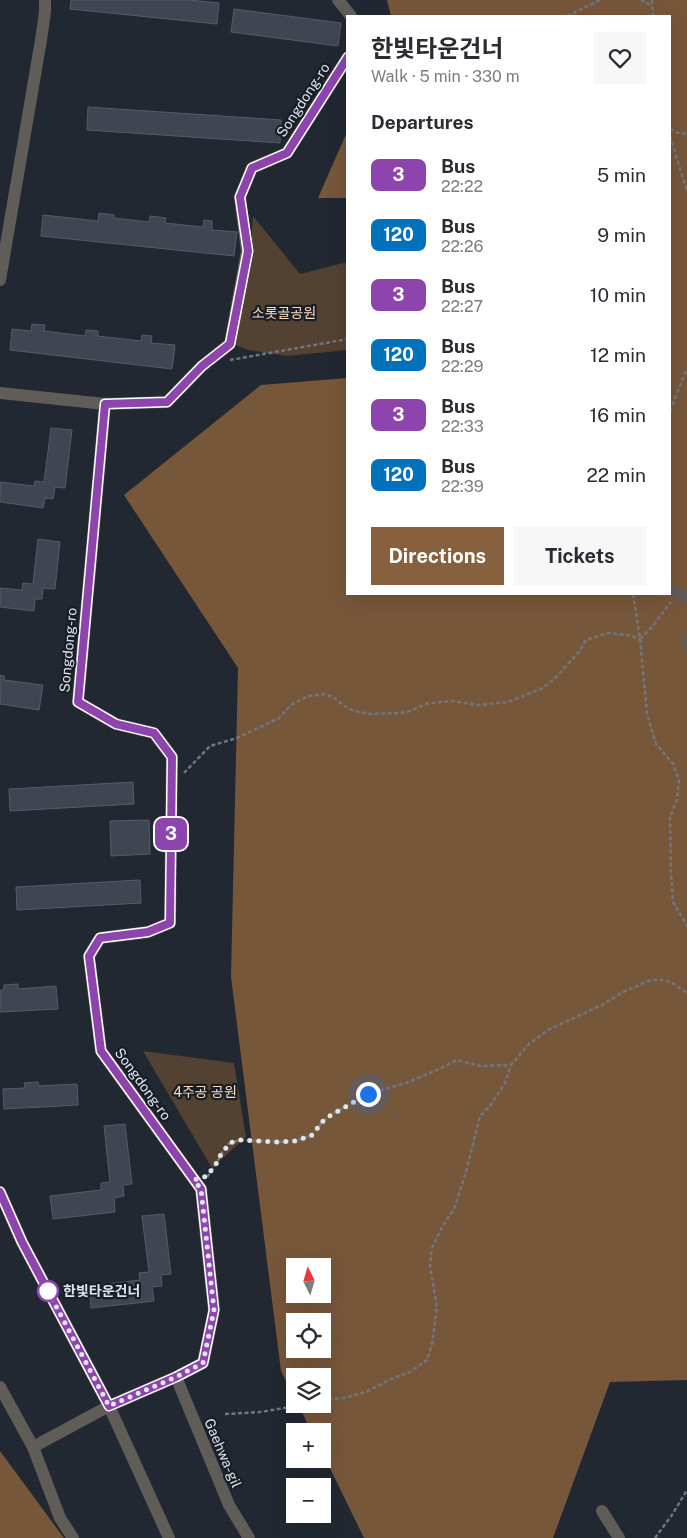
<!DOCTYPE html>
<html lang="en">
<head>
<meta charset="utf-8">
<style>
	:root { --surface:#fff; --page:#f7f7f7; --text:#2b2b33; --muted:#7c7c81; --accent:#87603d }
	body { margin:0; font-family:"Public Sans","Noto Sans KR",sans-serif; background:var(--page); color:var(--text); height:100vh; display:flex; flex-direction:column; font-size:19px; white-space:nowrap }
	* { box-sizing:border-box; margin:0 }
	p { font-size:16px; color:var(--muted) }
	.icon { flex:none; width:28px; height:28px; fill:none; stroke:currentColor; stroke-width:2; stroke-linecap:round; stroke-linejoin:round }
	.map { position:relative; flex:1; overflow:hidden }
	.side { position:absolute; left:346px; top:15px; width:325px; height:580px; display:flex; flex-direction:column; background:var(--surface); border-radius:0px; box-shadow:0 5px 20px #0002 }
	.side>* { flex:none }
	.badge { padding:0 10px; border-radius:8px; font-size:18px; line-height:32px }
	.needle { width:32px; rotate:355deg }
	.buttons { position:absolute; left:286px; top:1258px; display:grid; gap:10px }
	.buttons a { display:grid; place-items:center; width:45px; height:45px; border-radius:0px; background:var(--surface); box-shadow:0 5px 20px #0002; font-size:25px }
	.you { position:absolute; width:25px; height:25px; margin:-12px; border:4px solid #fff; border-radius:50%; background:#1a73e8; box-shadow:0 0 0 8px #1a73e833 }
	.map>.badge { position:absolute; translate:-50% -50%; box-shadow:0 0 0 2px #fff }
	h2 { padding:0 25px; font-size:19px; line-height:45px }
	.round { display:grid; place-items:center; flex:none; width:52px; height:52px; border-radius:0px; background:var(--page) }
	.headline { display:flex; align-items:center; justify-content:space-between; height:85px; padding:0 25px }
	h1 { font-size:24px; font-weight:700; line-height:38px }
	.cta { display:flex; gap:10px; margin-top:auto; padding:10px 25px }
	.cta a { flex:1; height:58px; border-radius:0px; background:var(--accent); color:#fff; font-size:20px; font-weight:700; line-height:58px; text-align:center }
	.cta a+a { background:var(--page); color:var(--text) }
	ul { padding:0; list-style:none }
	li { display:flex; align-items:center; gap:15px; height:60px; padding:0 25px }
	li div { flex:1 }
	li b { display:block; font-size:19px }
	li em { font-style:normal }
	li .badge { min-width:55px; font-weight:700; text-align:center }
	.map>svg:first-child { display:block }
</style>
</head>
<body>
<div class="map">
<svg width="687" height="1538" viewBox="0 0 687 1538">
	<rect width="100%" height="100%" fill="#222831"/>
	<!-- green -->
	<path fill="#534131" d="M253 216 300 274 347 262V350L287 356 248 350 236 345 251 247Z
		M143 1051 234 1063 246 1137 212 1168Z"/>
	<!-- forest -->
	<path fill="#77573a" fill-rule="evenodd" d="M387 0H687V1380L610 1382 553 1538H364L323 1454 322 1431H311L298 1404H322V1376H295V1399L281 1371 231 977 238 668 124 495 261 385 347 378 348 594H670V16H391ZM295 1266H322V1294H295ZM295 1321H322V1349H295Z
		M347 132V198H318Z
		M0 1451 64 1538H0Z"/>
	<!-- building -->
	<path fill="#3f4651" stroke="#555c67" d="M71 0H190L219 3 217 24 70 9Z
		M234 9 341 23 338 46 231 32Z
		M88 107 281 120 280 143 87 130Z
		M99 213 114 215V218L149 222 150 216 166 218 165 223 203 227 204 220 212 221V230L237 232 234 256 41 236 43 215 98 221Z
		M32 324 45 325 44 331 85 336 86 330 98 331V336L141 341 142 335 152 336 151 343 175 345 172 369 10 350 12 329 31 331Z
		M51 428 72 430 65 488 55 487 53 499 45 498 43 508 0 502V482L34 486 35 481 44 482Z
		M38 539 60 542 55 589 43 588 42 599H35L34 611 0 607V588L22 590 23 583 33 584Z
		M0 675 4 676V680L43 685 39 710 0 704Z
		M133 782 134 804 10 811 9 789Z
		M149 820 150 854 111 856 110 821Z
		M140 880 141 903 17 910 16 887Z
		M18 984V989L56 986 58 1009 0 1012V990H4V985Z
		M38 1082 39 1086 77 1084 78 1105 4 1109 3 1089 25 1088 24 1083Z
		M125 1124 132 1184 123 1185 124 1196 114 1198 115 1212 53 1219 50 1196 101 1190V1183L110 1182 104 1126Z
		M164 1214 171 1274 161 1275 162 1286 152 1287 154 1301 91 1308 89 1286 140 1280 139 1273 149 1272 142 1216Z"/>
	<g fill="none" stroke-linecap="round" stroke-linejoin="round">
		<!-- path -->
		<path stroke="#71767e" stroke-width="2.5" stroke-dasharray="4 2.5" stroke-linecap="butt" d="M641 0 652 6
			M652 0 653 16
			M567 16 600 0
			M670 129 681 134 687 133
			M670 136 687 191
			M230 360 348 339
			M670 411 687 368
			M633 594 640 639 647 714 656 744 673 764 679 780 677 799 670 817 671 873 673 902 687 926
			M640 639 652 627 671 602
			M184 773 210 746 237 738 279 718 291 705 308 696 324 694 333 697 346 707 354 711 371 714 399 713 410 711 426 704 441 702 453 701 477 705 508 702 543 688 554 679 579 652 586 640 608 633 628 635 640 639
			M207 1177 216 1164 225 1147 230 1143 240 1140 277 1142 296 1141 312 1135 323 1121 331 1115 367 1094 406 1083 439 1069 457 1060 480 1066 511 1065
			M322 1400 344 1398 366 1392 391 1379 410 1372 427 1360 432 1344 437 1307 430 1266 432 1248 442 1227 454 1209 466 1172 480 1116 490 1106 505 1083 511 1065 529 1044 548 1030 602 1005 623 992 651 980H662L671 982 687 993
			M225 1414 260 1412 309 1404
			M655 1538 672 1515 687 1490"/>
		<!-- minor -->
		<path stroke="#605c58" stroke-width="12" d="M338 0 351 16
			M0 280 41 40 45 12V0
			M0 393 105 404
			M677 593 687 598
			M687 639V643
			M0 1192 22 1242 109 1406 169 1538
			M176 1377 229 1505 249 1538
			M0 1387 33 1447 60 1518 73 1538
			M33 1447 109 1406 176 1377 203 1363 214 1310 201 1189 101 1051 89 956 100 938 148 932 170 923 172 757 154 733 116 724 78 702 105 404 167 402 202 366 230 344 247 251 240 197 252 168 287 153 348 57
			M602 1511 619 1538"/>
	</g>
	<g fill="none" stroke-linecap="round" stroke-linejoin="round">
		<defs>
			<path id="line" d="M0 1192 22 1242 109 1406 176 1377 203 1363 214 1310 201 1189 101 1051 89 956 100 938 148 932 170 923 172 757 154 733 116 724 78 702 105 404 167 402 202 366 230 344 248 251 240 197 252 168 287 153 348 57"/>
		</defs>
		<!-- line casing -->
		<use href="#line" stroke="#fff" stroke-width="11"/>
		<!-- line -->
		<use href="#line" stroke="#8e44ad" stroke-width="8"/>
		<!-- walk -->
		<path stroke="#e0e4eb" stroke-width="5" stroke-dasharray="0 9" d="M48 1291 109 1406 176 1377 203 1363 214 1310 201 1189 194 1180 207 1176 216 1164 220 1156 230 1143 240 1140 277 1142 296 1141 312 1135 323 1121 331 1115 368 1094"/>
	</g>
	<!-- markers -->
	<circle fill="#fff" stroke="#8e44ad" stroke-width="2.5" cx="48" cy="1291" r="10"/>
	<g text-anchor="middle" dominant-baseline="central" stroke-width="4.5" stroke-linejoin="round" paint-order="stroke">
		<!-- street labels -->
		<g font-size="14" fill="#e0e4eb" stroke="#181e27">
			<text transform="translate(303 100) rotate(-57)">Songdong-ro</text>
			<text transform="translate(68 650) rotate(-85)">Songdong-ro</text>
			<text transform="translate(143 1084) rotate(54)">Songdong-ro</text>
			<text transform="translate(223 1453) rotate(67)">Gaehwa-gil</text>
		</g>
		<!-- park labels -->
		<g font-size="14" fill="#fedcbf" stroke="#181e27">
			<text x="284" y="313">소롯골공원</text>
			<text x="205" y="1092">4주공 공원</text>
		</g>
		<!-- stop labels -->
		<g font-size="14" font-weight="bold" fill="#e0e4eb" stroke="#181e27" text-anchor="start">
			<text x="63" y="1291">한빛타운건너</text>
		</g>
	</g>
</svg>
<div class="buttons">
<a><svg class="needle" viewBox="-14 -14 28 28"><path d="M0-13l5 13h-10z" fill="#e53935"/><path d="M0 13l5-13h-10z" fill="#7c7c81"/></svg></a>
<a><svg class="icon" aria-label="locate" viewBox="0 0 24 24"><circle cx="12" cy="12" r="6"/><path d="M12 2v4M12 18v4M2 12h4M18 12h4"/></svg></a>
<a><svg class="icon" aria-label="layers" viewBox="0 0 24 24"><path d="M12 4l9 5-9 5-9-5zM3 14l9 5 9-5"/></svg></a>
<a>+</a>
<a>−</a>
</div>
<div class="you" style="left:368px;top:1094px"></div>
<b class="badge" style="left:171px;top:834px;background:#8e44ad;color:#fff">3</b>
<section class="side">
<div class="headline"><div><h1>한빛타운건너</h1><p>Walk · 5 min · 330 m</p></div><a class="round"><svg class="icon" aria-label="heart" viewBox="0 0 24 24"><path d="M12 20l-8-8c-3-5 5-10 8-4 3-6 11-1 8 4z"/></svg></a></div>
<h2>Departures</h2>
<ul>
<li><span class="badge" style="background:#8e44ad;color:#fff">3</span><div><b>Bus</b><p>22:22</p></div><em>5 min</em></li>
<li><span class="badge" style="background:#0072bc;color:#fff">120</span><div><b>Bus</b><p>22:26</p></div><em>9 min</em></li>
<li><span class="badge" style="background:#8e44ad;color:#fff">3</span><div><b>Bus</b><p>22:27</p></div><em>10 min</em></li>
<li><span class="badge" style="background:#0072bc;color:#fff">120</span><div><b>Bus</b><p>22:29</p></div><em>12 min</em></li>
<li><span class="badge" style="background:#8e44ad;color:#fff">3</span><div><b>Bus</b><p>22:33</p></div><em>16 min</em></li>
<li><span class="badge" style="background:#0072bc;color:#fff">120</span><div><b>Bus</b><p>22:39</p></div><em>22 min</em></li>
</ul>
<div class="cta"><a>Directions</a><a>Tickets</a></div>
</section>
</div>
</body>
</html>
